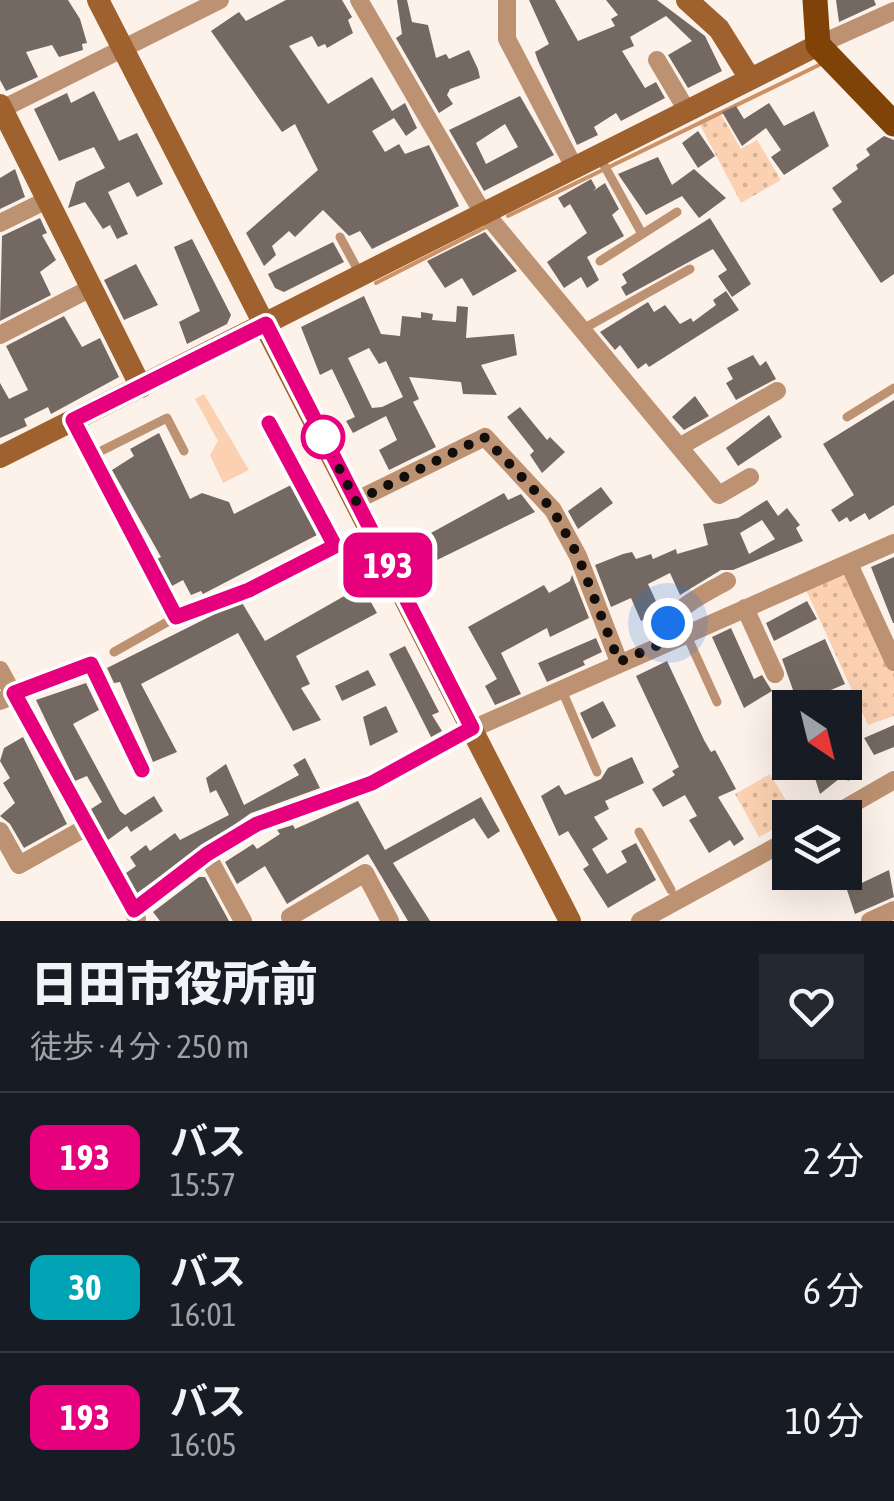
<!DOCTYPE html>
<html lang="ja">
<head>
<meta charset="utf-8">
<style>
	:root { --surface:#171b24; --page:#242831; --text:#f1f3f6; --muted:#9ea1a6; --line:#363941 }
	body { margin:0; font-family:"Asap Condensed","Noto Sans JP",sans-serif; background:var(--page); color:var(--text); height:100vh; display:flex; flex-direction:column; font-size:38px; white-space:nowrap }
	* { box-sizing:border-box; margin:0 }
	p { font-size:32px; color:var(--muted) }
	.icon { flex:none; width:55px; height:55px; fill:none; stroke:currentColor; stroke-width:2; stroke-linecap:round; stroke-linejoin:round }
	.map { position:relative; height:921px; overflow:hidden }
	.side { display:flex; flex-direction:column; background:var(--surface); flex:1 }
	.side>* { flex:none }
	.badge { padding:0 20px; border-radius:15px; font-size:35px; line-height:65px }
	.needle { width:65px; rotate:145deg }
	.tools { position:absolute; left:772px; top:690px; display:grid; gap:20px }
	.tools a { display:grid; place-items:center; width:90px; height:90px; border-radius:0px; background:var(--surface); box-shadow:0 10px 40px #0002; font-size:50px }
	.you { position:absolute; width:50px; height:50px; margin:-25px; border:8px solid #fff; border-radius:50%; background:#1a73e8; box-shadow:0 0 0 15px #1a73e833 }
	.map>.badge { position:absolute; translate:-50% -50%; box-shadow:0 0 0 5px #fff }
	.round { display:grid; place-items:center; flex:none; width:105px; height:105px; border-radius:0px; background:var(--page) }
	.summary { display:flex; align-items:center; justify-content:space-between; height:170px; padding:0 30px }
	h1 { font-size:48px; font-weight:800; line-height:75px }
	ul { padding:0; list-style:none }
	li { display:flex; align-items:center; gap:30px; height:130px; padding:0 30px; border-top:2px solid var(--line) }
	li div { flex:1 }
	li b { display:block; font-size:38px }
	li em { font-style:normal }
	li .badge { min-width:110px; font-weight:700; text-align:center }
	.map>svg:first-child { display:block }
</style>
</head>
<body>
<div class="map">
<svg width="894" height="921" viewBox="0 0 894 921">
	<defs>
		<pattern id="grass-dots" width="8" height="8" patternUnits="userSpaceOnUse" patternTransform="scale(2.5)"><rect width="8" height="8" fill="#fbd1b2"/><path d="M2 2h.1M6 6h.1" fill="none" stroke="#d6b298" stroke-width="1.8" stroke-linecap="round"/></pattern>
	</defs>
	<rect width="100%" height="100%" fill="#fdf2ea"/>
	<!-- grass -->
	<path fill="url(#grass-dots)" d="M719 111 741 149 757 140 781 180 741 203 698 121Z
		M846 571 894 672V716L868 725 806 590Z
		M770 774 796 817 759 837 735 794Z"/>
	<!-- garden -->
	<path fill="#fbd1b2" d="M204 394 249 470 223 483 210 455 218 441 195 399Z"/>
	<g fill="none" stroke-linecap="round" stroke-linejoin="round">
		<!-- stream -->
		<path stroke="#cc9164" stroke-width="4" d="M508 216 819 65
			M376 283 488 226"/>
	</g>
	<!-- building -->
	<path fill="#736962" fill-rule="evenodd" d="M0 0H68L80 19 87 43 82 44 83 50 59 57 52 45 26 52 38 77 6 91 0 80Z
		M286 0H342L352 17 348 20 353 33 327 48 325 44 318 47 312 36 289 46 328 104 372 77 392 111 405 103 417 128 406 136 394 118 372 131 385 152 399 144 405 154 429 145 459 206 372 249 360 231 349 236 323 210 295 237 289 231 272 246 276 255 264 266 246 233 318 170 295 124 282 132 211 31 239 12 246 21Z
		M397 0H407L412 22 428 25 436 58 446 54 449 59 469 50 478 69 480 78 450 89 447 95 453 104 439 113 396 38 402 34Z
		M529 0H555L578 41 615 26 611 19 618 15 606 0H657L705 36 722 71 688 88 668 55 692 41 666 16 630 37 634 46 622 51 645 88 656 82 665 98 621 121 616 113 594 127 598 135 577 145 538 61 535 52 549 44Z
		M836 0H874L876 5 839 22Z
		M94 91 119 141 137 133 163 184 137 197 129 182 108 192 128 234 117 239 110 225 103 229 85 202 68 208 76 182 105 168 94 147 59 161 34 109 67 93 71 103Z
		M520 96 554 155 484 191 449 130ZM505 124 518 147 486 164 476 143Z
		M769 103 784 126 814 111 829 146 784 175 771 157 781 150 766 128 742 146 722 112 736 106 744 119Z
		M698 131 715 156 698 168 682 143Z
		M884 136 894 140V274L881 283 832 209 842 202 832 188 858 169 856 165 870 155 866 149Z
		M658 157 672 185 694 169 726 198 699 218 682 196 646 215 618 174Z
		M15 169 25 197 0 209V178Z
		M591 179 596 188 593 191 605 183 619 209 612 215 624 236 587 257 599 280 587 288 581 277 564 288 547 262 587 233 570 204 564 208 558 198Z
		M40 218 47 233 42 235 56 260 40 272 51 295 0 321 2 236Z
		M710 218 751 284 732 297 718 276 727 270 713 249 626 296 621 287 627 283 622 274Z
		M485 232 517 271 473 296 462 278 445 288 427 261Z
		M192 239 231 315 227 324 187 344 179 322 200 311 174 247Z
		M333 242 344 262 284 292 275 288 268 274Z
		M136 264 158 305 124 320 104 280Z
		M726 291 739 310 649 367 646 363 638 369 620 345 615 350 600 332 648 302 654 312 665 305 680 324 691 318 693 322 716 305 713 300Z
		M364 296 381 334 400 336 402 316 421 318V312L433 314 432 320 456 322 457 306 468 307 466 338 514 334 517 355 481 365 497 395 463 394 461 382 409 377 419 399 413 402 436 447 389 470 379 450 397 440 386 416 353 433 346 421 355 417 332 369 320 375 301 327ZM369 348 379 364 386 361 403 397 382 407 372 408 348 358Z
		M64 316 82 347 100 338 119 377 51 414 48 407 24 419 27 426 0 438V383L9 399 28 390 6 346Z
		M753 355 760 366 766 361 776 379 736 400 726 383 733 379 727 368Z
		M695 396 709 416 684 430 672 417Z
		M894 400V505L869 520 865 513 850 522 847 517 839 522 831 510 854 495 823 444Z
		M520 407 547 440 550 437 565 452 542 473 530 455 534 451 507 417Z
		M769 415 782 437 738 466 726 448Z
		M159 433 190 499 202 493 229 502 234 514 291 485 317 535 203 594 201 591 191 595 183 580 172 586 157 559 161 557 112 470 134 456 130 449Z
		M601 487 613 503 578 529 568 511Z
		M504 493 508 500 521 494 535 512 433 562 420 539Z
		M767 500 778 516 787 508 800 525 796 528 803 541 733 570H721L680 595 670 573 648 584 661 612 641 621 631 598 611 607 595 565 623 554 632 552 636 559 651 554 653 559 676 549 677 554 708 545 703 524 738 518ZM762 520 775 539 749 554 740 533Z
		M894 557V623H893L871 567Z
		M572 575 589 618 550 637 547 628 501 653 521 694 495 705 485 686 497 679 468 627 544 585 549 593 570 581Z
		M362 586 377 613 296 656 310 684 301 688 321 720 293 731 238 633 141 684 177 752 153 762 120 682 114 683 107 668 241 601 265 641Z
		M807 601 817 619 774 641 766 623Z
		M731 628 754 679 762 675 772 691 744 708 712 637Z
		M596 638 602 652 583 661 585 665 547 682 538 663Z
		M825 639 845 684 798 704 782 659Z
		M405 646 439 712 432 715 442 731 431 737 389 654Z
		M667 661 704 740 711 752 715 750 736 789 718 797 744 839 734 846 730 840 709 853 689 820 697 816 685 795 663 807 652 789 675 775 672 771 679 767 636 676Z
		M368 670 376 685 342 701 335 686Z
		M86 683 99 710 73 724 120 811 125 815 154 796 163 811 131 832 127 826 108 840 91 809 102 802 87 776 75 781 36 700Z
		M603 701 616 726 592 739 580 713Z
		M386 706 398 732 370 746 363 717Z
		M894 725V747L874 755 864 738Z
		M23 737 67 824 24 848 10 824 0 816 15 803 3 783 10 778 0 761 4 748Z
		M632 757 644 783 605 801 609 809 594 817 608 839 592 849 607 874 627 862 621 851 636 843 656 880 608 908 583 869 589 865 568 831 559 836 541 796 559 785 565 795 601 779 608 768Z
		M305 758 320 788 251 813 137 893 126 873 136 866 130 857 146 845 150 851 175 833 180 840 229 815 216 790 210 793 206 778 226 764 244 805 299 775 293 765Z
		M831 762H861L853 768 857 774 848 781 844 775 820 794 813 772Z
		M481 797 500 831 488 839 474 818 393 863 430 921H408L368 854 287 904 265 866 237 884 225 862 253 844 257 849 280 834 277 830 293 825 295 829 358 801 385 850Z
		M889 870 894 897 855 914 847 890Z
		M199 877H205L229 921H160L153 912Z"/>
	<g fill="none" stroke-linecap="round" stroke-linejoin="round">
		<!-- lane -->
		<path stroke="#bd9272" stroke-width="9" d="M599 156 641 232
			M340 237 360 274
			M600 261 677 212
			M583 329 690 269
			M847 417 894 388
			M74 423 176 617 114 652
			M269 423 335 545
			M91 456 167 418 184 451
			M176 617 249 590 366 528
			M687 636 717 702
			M561 688 597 772
			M639 832 671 890"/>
		<!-- street -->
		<path stroke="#bd9272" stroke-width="18" d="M359 0 477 203 719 495 750 477
			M507 0V39L573 165
			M818 45 894 11
			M657 60 686 109
			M2 109 220 0
			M0 223 47 200
			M0 335 91 288
			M679 447 777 391
			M355 501 485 437 553 510 578 556 619 662
			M849 564 894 662
			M745 608 775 674
			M663 643C664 611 703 595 727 581
			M0 670 137 919
			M0 701 91 664 142 770
			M828 818 894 780
			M0 831 19 865 85 828
			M207 855 243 921
			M134 911 207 855 257 824 372 783 472 729 894 543
			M290 917 365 873 390 921
			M640 921 790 839
			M870 921 894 910"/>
		<!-- secondary -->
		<path stroke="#9f612e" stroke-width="22" d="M98 0 570 921
			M687 0 719 29 749 77
			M0 105 141 387
			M0 457 818 45"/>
		<!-- primary -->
		<path stroke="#7f4307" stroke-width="25" d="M815 0 818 45 894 124"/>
	</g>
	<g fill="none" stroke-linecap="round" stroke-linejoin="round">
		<defs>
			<path id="line" d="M142 770 91 664 14 693 134 910 207 854 257 824 372 783 472 728 266 324 73 420 176 617 249 590 335 546 269 423"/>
		</defs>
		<!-- line casing -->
		<use href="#line" stroke="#fff" stroke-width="22"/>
		<!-- line -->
		<use href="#line" stroke="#e6007e" stroke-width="15"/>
		<!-- walk -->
		<path stroke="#120e0c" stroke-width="10" stroke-dasharray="0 18" d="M323 437 356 501 484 437 553 510 578 556 619 662 663 643 668 623"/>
	</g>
	<!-- markers -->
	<circle fill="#fff" stroke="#e6007e" stroke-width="5" cx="323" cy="437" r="20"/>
</svg>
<div class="tools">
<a><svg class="needle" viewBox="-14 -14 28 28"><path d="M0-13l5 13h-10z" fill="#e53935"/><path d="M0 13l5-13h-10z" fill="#9ea1a6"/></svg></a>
<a><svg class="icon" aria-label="layers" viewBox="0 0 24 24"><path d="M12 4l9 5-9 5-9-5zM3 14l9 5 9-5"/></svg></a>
</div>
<div class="you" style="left:668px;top:623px"></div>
<b class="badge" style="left:388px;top:565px;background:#e6007e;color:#fff">193</b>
</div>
<section class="side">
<div class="summary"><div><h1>日田市役所前</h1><p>徒歩 · 4 分 · 250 m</p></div><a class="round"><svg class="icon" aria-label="heart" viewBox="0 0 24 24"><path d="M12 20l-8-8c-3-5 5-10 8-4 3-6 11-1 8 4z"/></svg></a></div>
<ul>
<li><span class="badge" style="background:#e6007e;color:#fff">193</span><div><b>バス</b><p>15:57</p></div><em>2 分</em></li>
<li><span class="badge" style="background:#00a3b4;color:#fff">30</span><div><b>バス</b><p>16:01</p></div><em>6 分</em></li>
<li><span class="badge" style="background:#e6007e;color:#fff">193</span><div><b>バス</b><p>16:05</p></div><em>10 分</em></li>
</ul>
</section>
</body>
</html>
